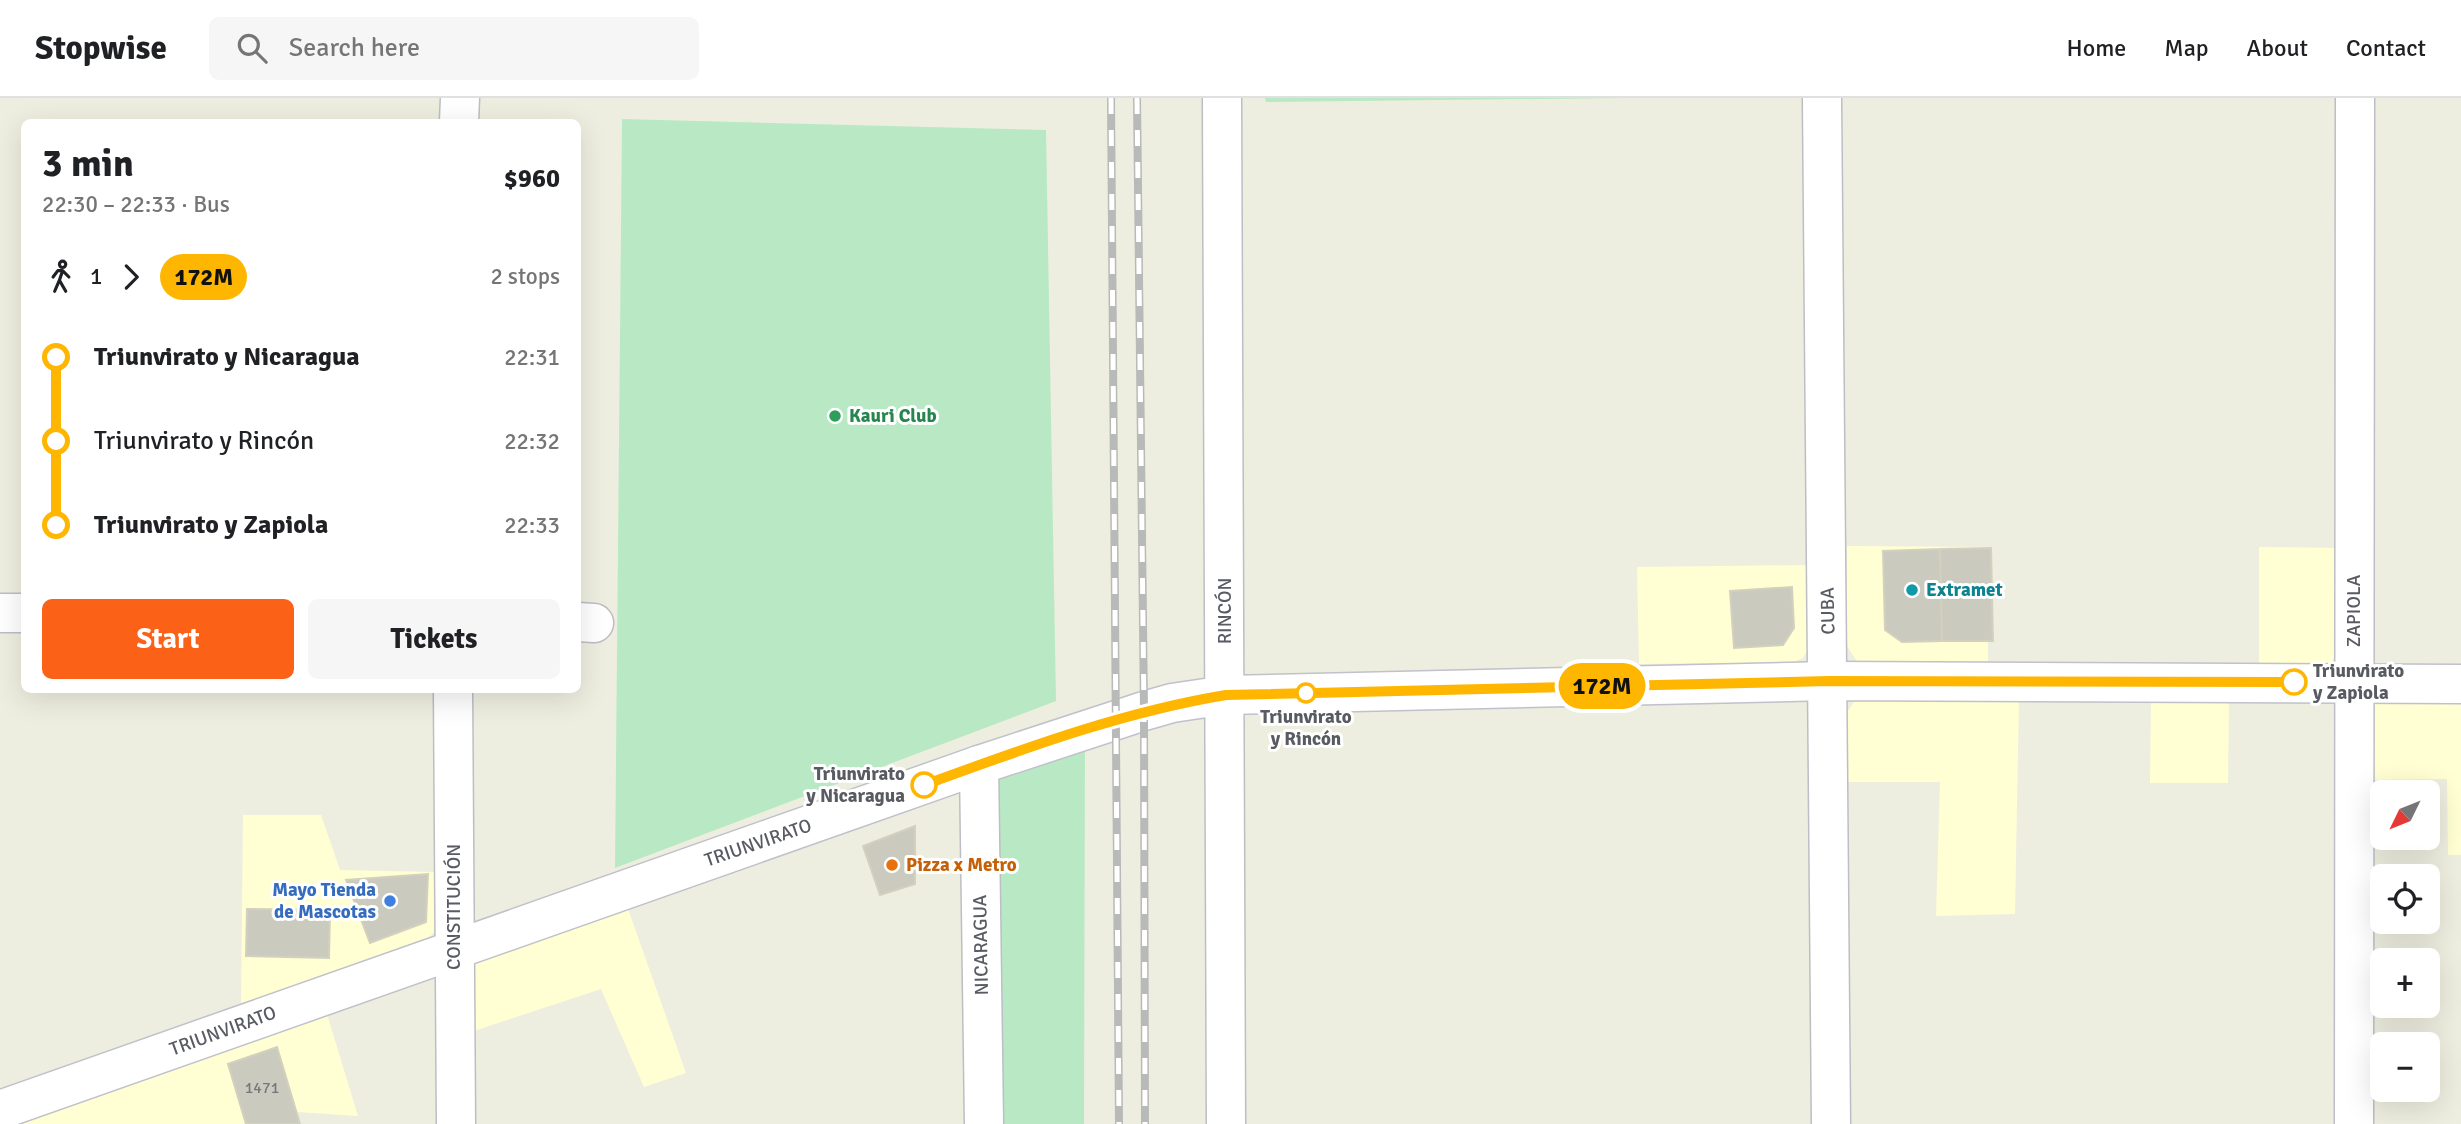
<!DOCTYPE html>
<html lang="en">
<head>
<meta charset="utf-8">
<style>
	:root { --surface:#fff; --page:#f6f6f6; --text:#202124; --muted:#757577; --line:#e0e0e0; --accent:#fc6118 }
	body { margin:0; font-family:Signika,sans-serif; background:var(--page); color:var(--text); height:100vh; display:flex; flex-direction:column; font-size:26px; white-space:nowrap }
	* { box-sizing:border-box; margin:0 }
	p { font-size:23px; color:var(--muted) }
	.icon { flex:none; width:38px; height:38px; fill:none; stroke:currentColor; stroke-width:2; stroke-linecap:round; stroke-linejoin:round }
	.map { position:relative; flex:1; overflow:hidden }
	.drawer { position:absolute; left:21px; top:21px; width:560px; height:574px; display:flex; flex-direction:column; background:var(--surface); border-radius:10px; box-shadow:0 7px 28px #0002 }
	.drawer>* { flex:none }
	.badge { padding:0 14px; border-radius:23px; font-size:24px; line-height:46px }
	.needle { width:46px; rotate:227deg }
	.controls { position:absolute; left:2370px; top:682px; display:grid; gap:14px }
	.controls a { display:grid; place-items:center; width:70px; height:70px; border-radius:10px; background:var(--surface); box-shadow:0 7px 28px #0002; font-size:35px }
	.map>.badge { position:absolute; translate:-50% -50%; box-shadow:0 0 0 4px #fff }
	.legs { display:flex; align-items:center; gap:10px; height:77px; padding:0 21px; font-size:23px }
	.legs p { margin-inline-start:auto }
	.headline { display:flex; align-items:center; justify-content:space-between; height:119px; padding:0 21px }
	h1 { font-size:38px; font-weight:700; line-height:52px }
	.cta { display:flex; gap:14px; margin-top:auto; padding:14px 21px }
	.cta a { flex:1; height:80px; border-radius:10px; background:var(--accent); color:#fff; font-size:28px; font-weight:700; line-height:80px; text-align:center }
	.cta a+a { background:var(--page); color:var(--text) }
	ul { padding:0 21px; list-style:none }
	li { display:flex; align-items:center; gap:24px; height:84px; font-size:26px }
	li i { display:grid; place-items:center; width:10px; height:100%; margin:0 9px; background:currentColor }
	li i::after { content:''; width:18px; height:18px; margin:-9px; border:5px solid; border-radius:50%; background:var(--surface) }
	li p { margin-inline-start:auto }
	li:first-child i { background:linear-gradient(#0000 50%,currentColor 0) }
	li:last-child i { background:linear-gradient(currentColor 50%,#0000 0) }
	header { display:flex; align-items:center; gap:42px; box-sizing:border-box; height:98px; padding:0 35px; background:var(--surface); border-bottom:2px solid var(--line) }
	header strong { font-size:33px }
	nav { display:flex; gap:38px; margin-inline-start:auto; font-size:24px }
	.search { width:490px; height:63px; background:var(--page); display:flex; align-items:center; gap:18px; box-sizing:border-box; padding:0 24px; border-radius:10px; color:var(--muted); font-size:26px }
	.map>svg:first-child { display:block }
</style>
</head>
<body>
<header>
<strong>Stopwise</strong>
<div class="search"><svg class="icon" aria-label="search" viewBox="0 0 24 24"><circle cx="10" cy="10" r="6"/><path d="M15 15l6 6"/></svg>Search here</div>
<nav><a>Home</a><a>Map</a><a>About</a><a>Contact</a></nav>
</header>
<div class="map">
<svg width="2461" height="1026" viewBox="0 0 2461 1026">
	<rect width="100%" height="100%" fill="#eeeee0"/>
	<!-- commercial -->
	<path fill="#ffffd3" d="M1847 448 1988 449V567L1865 566 1856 562 1847 548Z
		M2259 449 2339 450 2337 556 2331 564 2323 566 2259 565Z
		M1811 467 1810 548 1803 560 1794 564 1639 566 1637 469Z
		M1866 597 2019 599 2015 816 1936 818 1940 684H1843L1842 621 1854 604Z
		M2151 600 2229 601 2228 685H2150Z
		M2382 600H2461V757H2448L2447 681 2368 682 2372 607Z
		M243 717H321L340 772 436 774 439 823 434 834 424 846 241 910Z
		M627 808 686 975 644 989 601 891 468 935 474 866 483 858Z
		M326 913 358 1018 297 1014 300 1026H13Z"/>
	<!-- green -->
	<path fill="#b9e9c4" d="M1265 0H1627L1266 4Z
		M622 21 1046 32 1056 603 615 770Z
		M1085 651 1084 1026H995L989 682Z"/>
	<!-- building -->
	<path fill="#cbcabf" stroke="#d3d1be" stroke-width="2" d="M1991 450 1993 543H1942L1940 451Z
		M1940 451 1942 543 1902 544 1885 532 1883 453Z
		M1792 489 1794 530 1783 547 1734 550 1730 493Z
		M915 728V786L880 797 863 748Z
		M428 776 426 824 370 845 346 782Z
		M247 811 330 812 329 860 246 858Z
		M277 949 300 1026H246L228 966Z"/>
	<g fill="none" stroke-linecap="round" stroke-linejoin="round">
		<defs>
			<path id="street" d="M1222 0 1226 1026
				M1822 0 1831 1026
				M459 24 460 0
				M0 515H24
				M578 524 594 525
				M453 592 456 1026
				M979 667 984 1026
				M2354 1026 2355 0"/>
			<path id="secondary" d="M0 1012 979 667 1144 613 1172 605 1226 597 1829 583 2461 586"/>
		</defs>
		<!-- street casing -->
		<use href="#street" stroke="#bdbec5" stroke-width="41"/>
		<!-- secondary casing -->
		<use href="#secondary" stroke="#c0c1ca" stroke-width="41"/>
		<!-- street -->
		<use href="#street" stroke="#fff" stroke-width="38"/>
		<!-- secondary -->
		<use href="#secondary" stroke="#fff" stroke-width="38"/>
		<defs>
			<path id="rail" d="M1111 0 1119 1026
				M1137 0 1144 613 1145 1026"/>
		</defs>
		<!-- rail casing -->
		<use href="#rail" stroke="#b8b9b9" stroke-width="8"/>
		<!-- rail -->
		<use href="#rail" stroke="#fff" stroke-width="5" stroke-dasharray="16" stroke-linecap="butt"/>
	</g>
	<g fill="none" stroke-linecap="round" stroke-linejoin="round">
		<defs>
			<path id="line-1" d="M924 687C1023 651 1122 614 1226 597L1829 583 2294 584"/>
		</defs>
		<!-- line-1 casing -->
		<use href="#line-1" stroke="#fff" stroke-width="16"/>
		<!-- line-1 -->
		<use href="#line-1" stroke="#feb600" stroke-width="10"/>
	</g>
	<!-- markers -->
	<circle fill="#2e9e5b" stroke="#fff" stroke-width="2.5" cx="835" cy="318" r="7"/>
	<circle fill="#0f9aa8" stroke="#fff" stroke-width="2.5" cx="1912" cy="492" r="7"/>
	<g fill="#fff" stroke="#feb600" stroke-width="3.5">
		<circle cx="2294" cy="584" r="12"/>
		<circle cx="1306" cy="595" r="9"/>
		<circle cx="924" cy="687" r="12"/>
	</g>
	<circle fill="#e8710a" stroke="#fff" stroke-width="2.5" cx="892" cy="767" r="7"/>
	<circle fill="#3f7fe0" stroke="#fff" stroke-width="2.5" cx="390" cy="803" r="7"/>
	<g text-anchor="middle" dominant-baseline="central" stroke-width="6" stroke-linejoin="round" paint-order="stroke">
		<!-- number labels -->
		<g font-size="16" fill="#76777a">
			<text x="262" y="990">1471</text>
		</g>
		<!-- leisure labels -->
		<g font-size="19" font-weight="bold" fill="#27864d" stroke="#fff" text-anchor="start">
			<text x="849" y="318">Kauri Club</text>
		</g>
		<!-- culture labels -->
		<g font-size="19" font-weight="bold" fill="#0d838f" stroke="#fff" text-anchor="start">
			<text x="1926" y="492">Extramet</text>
		</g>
		<!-- street labels -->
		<g font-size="19" fill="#595b63" stroke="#fff">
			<text transform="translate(1225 513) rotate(-90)">RINCÓN</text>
			<text transform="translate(1828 513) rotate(-91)">CUBA</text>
			<text transform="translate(2354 513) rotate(-90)">ZAPIOLA</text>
			<text transform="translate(758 745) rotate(-19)">TRIUNVIRATO</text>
			<text transform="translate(454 809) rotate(-90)">CONSTITUCIÓN</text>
			<text transform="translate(981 847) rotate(-91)">NICARAGUA</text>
			<text transform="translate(223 933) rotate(-20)">TRIUNVIRATO</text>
		</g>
		<!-- stop labels -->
		<g font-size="19" font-weight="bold" fill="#595b63" stroke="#fff" text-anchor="start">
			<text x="2313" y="573">Triunvirato<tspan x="2313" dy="22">y Zapiola</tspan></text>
			<text x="1306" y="619" text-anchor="middle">Triunvirato<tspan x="1306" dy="22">y Rincón</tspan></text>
			<text x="905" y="676" text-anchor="end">Triunvirato<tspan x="905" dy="22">y Nicaragua</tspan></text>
		</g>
		<!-- food labels -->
		<g font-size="19" font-weight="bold" fill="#c56008" stroke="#fff" text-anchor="start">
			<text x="906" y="767">Pizza x Metro</text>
		</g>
		<!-- shop labels -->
		<g font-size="19" font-weight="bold" fill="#366cbe" stroke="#fff" text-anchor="end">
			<text x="376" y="792">Mayo Tienda<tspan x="376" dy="22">de Mascotas</tspan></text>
		</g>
	</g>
</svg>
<div class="controls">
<a><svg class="needle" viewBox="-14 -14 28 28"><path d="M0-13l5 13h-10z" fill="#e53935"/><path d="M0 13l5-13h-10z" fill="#757577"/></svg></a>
<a><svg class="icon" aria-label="locate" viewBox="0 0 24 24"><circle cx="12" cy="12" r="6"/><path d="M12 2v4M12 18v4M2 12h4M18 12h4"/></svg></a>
<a>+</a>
<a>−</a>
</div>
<b class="badge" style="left:1602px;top:588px;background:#feb600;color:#111">172M</b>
<section class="drawer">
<div class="headline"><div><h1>3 min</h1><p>22:30 – 22:33 · Bus</p></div><b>$960</b></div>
<div class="legs"><svg class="icon" aria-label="walk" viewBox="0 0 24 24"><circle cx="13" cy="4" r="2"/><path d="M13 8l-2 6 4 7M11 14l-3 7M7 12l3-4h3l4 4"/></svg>1<svg class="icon" aria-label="forward" viewBox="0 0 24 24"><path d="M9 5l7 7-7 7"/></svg><b class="badge" style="background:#feb600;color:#111">172M</b><p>2 stops</p></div>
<ul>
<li><i style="color:#feb600"></i><b>Triunvirato y Nicaragua</b><p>22:31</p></li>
<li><i style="color:#feb600"></i><span>Triunvirato y Rincón</span><p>22:32</p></li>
<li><i style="color:#feb600"></i><b>Triunvirato y Zapiola</b><p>22:33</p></li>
</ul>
<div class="cta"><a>Start</a><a>Tickets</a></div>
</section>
</div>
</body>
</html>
